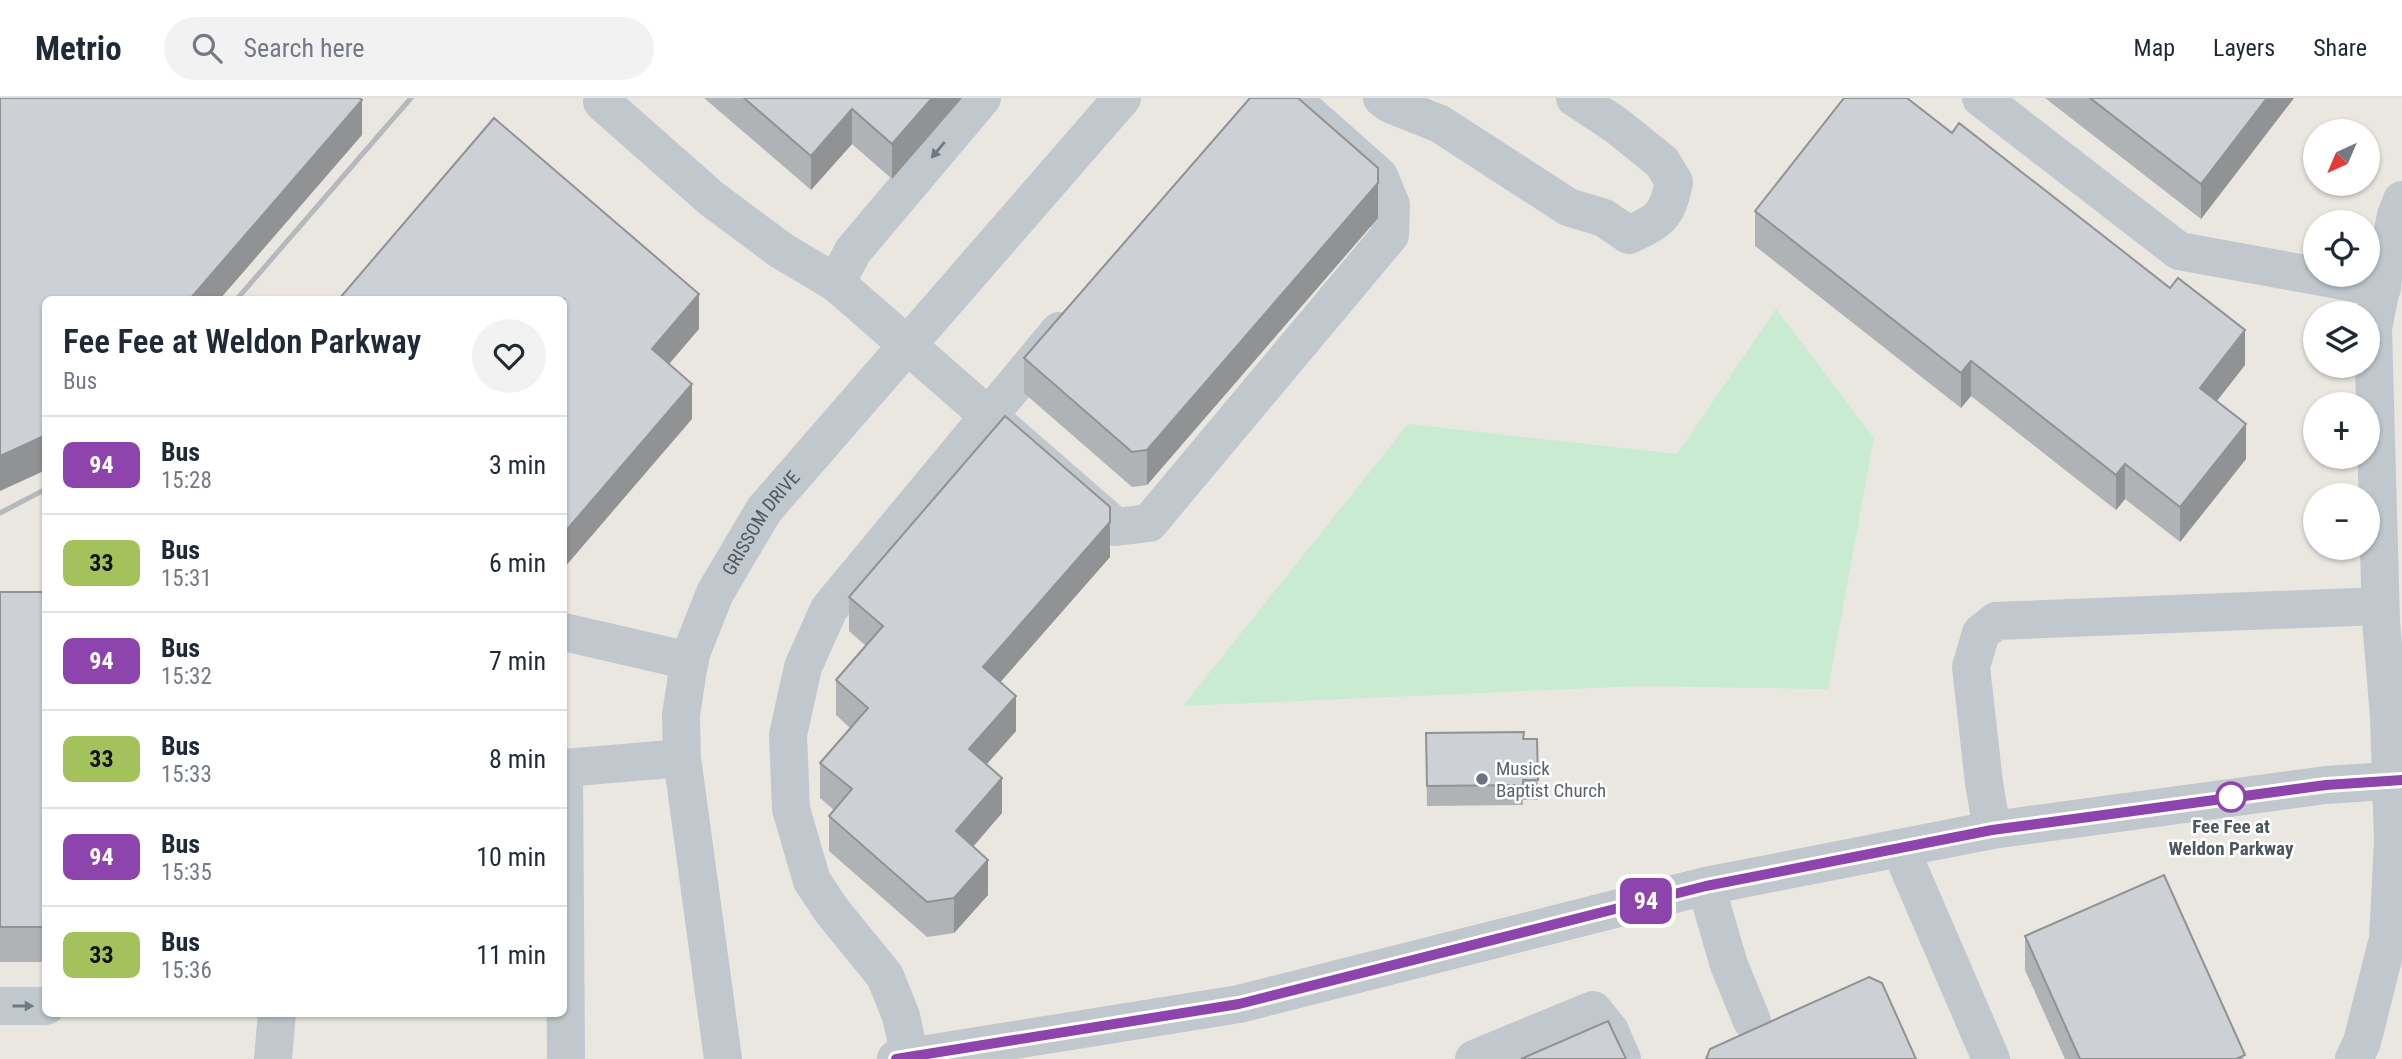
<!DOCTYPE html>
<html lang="en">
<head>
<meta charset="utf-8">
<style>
	:root { --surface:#fff; --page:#f2f2f3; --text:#1f2937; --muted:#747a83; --line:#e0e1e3 }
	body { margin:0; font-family:"Roboto Condensed",sans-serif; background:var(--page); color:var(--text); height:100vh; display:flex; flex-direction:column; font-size:26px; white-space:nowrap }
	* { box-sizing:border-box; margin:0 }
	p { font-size:23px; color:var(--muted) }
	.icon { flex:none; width:38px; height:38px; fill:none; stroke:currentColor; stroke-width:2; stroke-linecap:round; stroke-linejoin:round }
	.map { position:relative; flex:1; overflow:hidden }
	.panel { position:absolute; left:42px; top:198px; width:525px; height:721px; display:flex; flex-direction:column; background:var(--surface); border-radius:10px; box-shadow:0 2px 5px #0004 }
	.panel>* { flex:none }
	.badge { padding:0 14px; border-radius:10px; font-size:24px; line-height:46px }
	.needle { width:46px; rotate:224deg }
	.fabs { position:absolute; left:2303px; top:21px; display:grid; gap:14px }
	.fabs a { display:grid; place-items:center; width:77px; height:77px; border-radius:50%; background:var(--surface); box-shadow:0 2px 5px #0004; font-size:35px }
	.map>.badge { position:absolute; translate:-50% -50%; box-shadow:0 0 0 4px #fff }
	.round { display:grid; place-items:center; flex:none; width:74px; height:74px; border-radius:37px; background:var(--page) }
	.head { display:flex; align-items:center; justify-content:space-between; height:119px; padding:0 21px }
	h1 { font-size:33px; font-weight:600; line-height:52px }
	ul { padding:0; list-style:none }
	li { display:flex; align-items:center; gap:21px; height:98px; padding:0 21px; border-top:2px solid var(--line) }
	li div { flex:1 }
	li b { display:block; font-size:26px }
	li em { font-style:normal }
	li .badge { min-width:77px; font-weight:700; text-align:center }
	header { display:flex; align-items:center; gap:42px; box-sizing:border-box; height:98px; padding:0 35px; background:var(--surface); border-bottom:2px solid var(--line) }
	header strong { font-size:33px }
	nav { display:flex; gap:38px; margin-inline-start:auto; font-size:24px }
	.search { width:490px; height:63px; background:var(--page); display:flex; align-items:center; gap:18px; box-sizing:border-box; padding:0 24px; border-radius:38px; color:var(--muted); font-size:26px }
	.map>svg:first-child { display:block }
</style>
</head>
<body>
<header>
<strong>Metrio</strong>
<div class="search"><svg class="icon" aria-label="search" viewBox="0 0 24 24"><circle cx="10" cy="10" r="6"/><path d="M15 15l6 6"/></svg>Search here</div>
<nav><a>Map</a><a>Layers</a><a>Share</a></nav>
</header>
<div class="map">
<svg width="2402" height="961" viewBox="0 0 2402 961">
	<rect width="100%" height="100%" fill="#f4f3f3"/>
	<!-- commercial -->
	<path fill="#eae7e1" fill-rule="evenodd" d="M0 0H2402V961H0ZM2315 33H2368V86H2315ZM2315 124H2368V177H2315ZM46 201H564V915H46ZM2315 215H2368V268H2315ZM2315 306H2368V359H2315ZM2315 397H2368V450H2315Z"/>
	<!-- green -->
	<path fill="#c8ebd2" d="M1776 211 1874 340 1828 591 1640 588 1183 608 1408 326 1677 356Z"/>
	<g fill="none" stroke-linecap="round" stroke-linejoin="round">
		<!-- minor -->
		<g stroke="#c0c8cd" stroke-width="38">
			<path d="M982 0 853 153 836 185 1116 429 1149 425 1390 137 1391 107 1379 78 1291 0"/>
			<path d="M1382 0 1390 6 1440 26 1568 109 1604 120 1629 137C1659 123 1667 119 1674 84L1662 64 1616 27 1575 0"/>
			<path d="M1981 0 2179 153 2382 190"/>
			<path d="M602 4 712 101 782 153 836 185"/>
			<path d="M564 534 690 563"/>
			<path d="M1992 732 1984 685 1971 569 1981 535 1996 523 2380 508"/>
			<path d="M1900 750 1991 961"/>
			<path d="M1706 788 1729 867 1752 923"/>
			<path d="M0 908H46"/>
			<path d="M910 959 901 918 885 878 832 813 812 783 791 711 788 637 803 569 829 511 1059 233"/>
			<path d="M273 961 277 915"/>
			<path d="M566 961 564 670 682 660"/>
			<path id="s1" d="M723 961 682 660 681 617 690 558 715 495 764 412 1122 0"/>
			<path d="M896 961 1239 906 1706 788 1992 732 2326 687 2402 682"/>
			<path d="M1474 961 1593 912 1610 933 1622 961"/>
			<path d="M2354 961 2362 944 2388 841 2393 742 2389 618 2381 523 2373 230 2396 117 2402 102"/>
		</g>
		<!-- rail -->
		<path stroke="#b5b8bc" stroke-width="5" d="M237 201 411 0
			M0 415 46 391"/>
	</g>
	<!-- wall -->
	<path fill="#b0b3b6" d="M704 0H962L892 81 852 46 811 92Z
		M2045 0H2294L2201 121Z
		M1952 35 2170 190 2245 267 2217 303 2246 361 2180 444 2125 401 2116 412 1971 298 1961 310 1755 148V113Z
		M1378 120 1147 387 1132 389 1024 295V260Z
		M1110 459 1000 584 1016 633 987 666 1002 715 973 749 988 797 954 835 927 839 829 753V718L834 712 820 700V665L850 630 836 617V582L866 548 849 533V499Z
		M0 494H46V864H0Z
		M1426 635 1524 641H1537L1538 702H1523V707L1427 708Z
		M2025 838 2245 961H2065L2025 872Z"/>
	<!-- shaded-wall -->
	<path fill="#909294" d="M932 0H962L892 81V46Z
		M2267 0H2294L2201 121V86Z
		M362 2V37L220 201H190Z
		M852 11V46L811 92V58Z
		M1378 85V120L1147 387V352Z
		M699 196V231L652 286V251Z
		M2245 232V267L2200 324V290Z
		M1971 263V298L1961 310V275Z
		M692 286V321L564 470V435Z
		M2246 326V361L2180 444V409Z
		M46 337V372L0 393V358Z
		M2125 366V401L2116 412V377Z
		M1110 424V459L983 604V569Z
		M1016 598V633L969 686V651Z
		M1002 680V715L956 768V733Z
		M988 762V797L954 835V800Z"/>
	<!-- building -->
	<path fill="#cdd0d4" stroke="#909294" stroke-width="2" d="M0 0H359L362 2 190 201H46V337L0 358Z
		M744 0H932L892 46 852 11 811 58Z
		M1250 0H1298L1378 70V85L1147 352 1132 354 1024 260Z
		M1844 0H1907L1952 35 1959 25 2170 190 2178 180 2245 232 2200 290 2246 326 2180 409 2125 366 2116 377 1971 263 1961 275 1755 113Z
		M2090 0H2267L2201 86Z
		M494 20 699 196 652 251 692 286 564 435V201H339Z
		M1005 318 1110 409V424L983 569 1016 598 969 651 1002 680 956 733 988 762 954 800 927 804 829 718 852 691 820 665 868 610 836 582 883 528 849 499Z
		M0 494H46V829H0Z
		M1524 634 1523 641H1537L1538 682H1523V687L1427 688 1426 635Z
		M2164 777 2245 957 2236 961H2080L2025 838Z
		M1869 879 1882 885 1916 961H1706L1710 951Z
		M1608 923 1626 961H1521Z"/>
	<!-- one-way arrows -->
	<defs><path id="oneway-solid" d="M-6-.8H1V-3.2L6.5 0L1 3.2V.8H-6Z" transform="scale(1.75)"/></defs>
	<g fill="#6f797f">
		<use href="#oneway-solid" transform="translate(938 52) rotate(130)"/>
		<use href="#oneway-solid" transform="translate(23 908)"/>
	</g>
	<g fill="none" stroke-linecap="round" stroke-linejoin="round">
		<defs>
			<path id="line" d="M896 961 1239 906 1706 788 1992 732 2326 687 2402 682"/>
		</defs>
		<!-- line casing -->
		<use href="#line" stroke="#fff" stroke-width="16"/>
		<!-- line -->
		<use href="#line" stroke="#8e44ad" stroke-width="10"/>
	</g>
	<!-- markers -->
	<circle fill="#6b7280" stroke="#fff" stroke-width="2.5" cx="1482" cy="681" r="7"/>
	<circle fill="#fff" stroke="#8e44ad" stroke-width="3.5" cx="2231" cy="699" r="14"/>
	<g text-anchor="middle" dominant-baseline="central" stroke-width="5" stroke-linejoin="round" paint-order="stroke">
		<!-- street labels -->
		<g font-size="19" fill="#4c575e" stroke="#fff">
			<text stroke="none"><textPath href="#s1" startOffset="558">GRISSOM DRIVE</textPath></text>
		</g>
		<!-- worship labels -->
		<g font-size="19" fill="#5b616d" stroke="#fff" text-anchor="start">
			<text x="1496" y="670">Musick<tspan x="1496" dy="22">Baptist Church</tspan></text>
		</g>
		<!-- stop labels -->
		<g font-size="19" font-weight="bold" fill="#4c575e" stroke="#fff">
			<text x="2231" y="728">Fee Fee at<tspan x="2231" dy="22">Weldon Parkway</tspan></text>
		</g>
	</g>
</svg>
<div class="fabs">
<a><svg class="needle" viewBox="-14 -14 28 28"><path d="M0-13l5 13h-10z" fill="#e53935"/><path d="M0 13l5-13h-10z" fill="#747a83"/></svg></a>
<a><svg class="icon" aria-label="locate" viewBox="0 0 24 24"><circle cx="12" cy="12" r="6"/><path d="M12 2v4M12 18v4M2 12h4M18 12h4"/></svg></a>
<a><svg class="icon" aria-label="layers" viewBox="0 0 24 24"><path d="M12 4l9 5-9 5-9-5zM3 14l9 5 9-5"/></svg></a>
<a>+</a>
<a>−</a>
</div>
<b class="badge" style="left:1646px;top:803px;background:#8e44ad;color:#fff">94</b>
<section class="panel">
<div class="head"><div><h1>Fee Fee at Weldon Parkway</h1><p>Bus</p></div><a class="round"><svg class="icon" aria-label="heart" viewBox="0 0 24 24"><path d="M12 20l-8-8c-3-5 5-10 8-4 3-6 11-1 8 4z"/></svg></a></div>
<ul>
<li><span class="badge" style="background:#8e44ad;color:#fff">94</span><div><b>Bus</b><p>15:28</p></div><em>3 min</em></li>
<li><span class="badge" style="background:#a3c25b;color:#111">33</span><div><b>Bus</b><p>15:31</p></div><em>6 min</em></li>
<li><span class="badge" style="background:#8e44ad;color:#fff">94</span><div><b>Bus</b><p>15:32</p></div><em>7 min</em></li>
<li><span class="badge" style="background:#a3c25b;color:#111">33</span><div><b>Bus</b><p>15:33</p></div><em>8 min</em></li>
<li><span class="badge" style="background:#8e44ad;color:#fff">94</span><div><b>Bus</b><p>15:35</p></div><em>10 min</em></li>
<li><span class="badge" style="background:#a3c25b;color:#111">33</span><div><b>Bus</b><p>15:36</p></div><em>11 min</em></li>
</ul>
</section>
</div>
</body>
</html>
